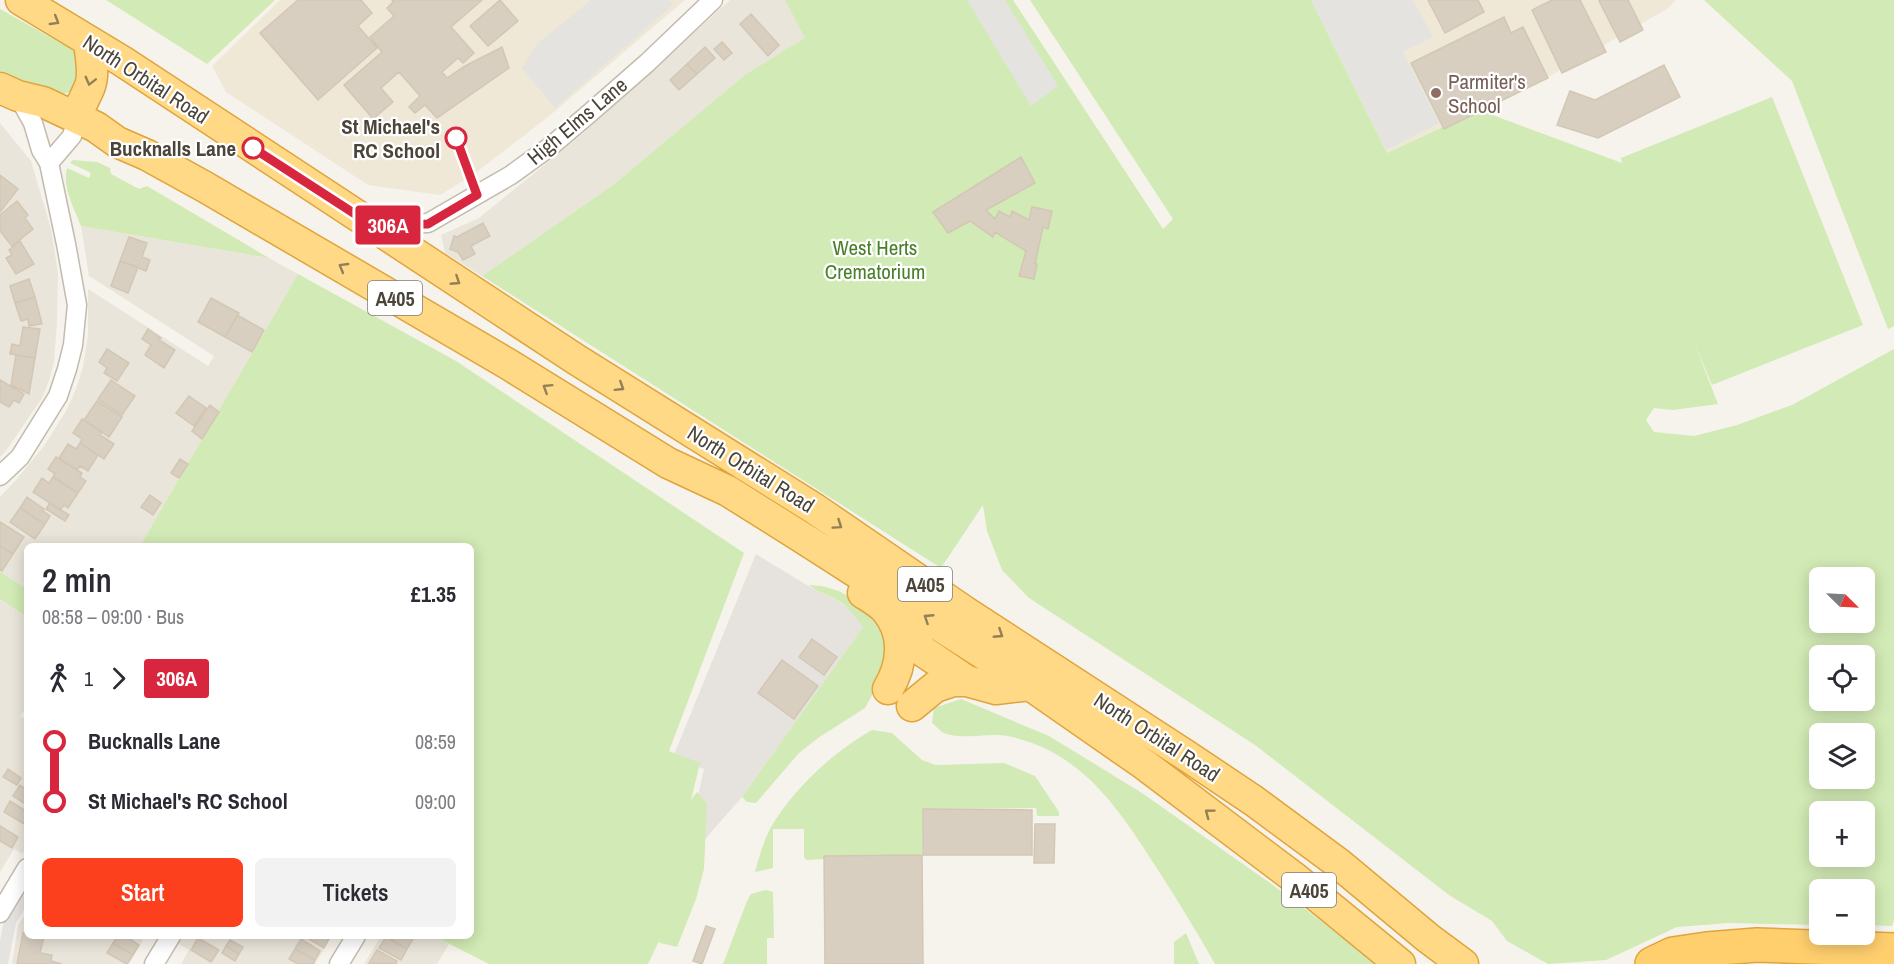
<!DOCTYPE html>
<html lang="en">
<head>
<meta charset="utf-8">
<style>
	:root { --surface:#fff; --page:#f2f2f3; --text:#2b2b33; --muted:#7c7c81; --accent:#fc3f1d }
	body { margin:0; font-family:"Archivo Narrow",sans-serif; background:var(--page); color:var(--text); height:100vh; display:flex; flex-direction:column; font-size:22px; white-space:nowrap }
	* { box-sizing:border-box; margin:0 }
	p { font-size:20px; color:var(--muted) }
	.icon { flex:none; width:33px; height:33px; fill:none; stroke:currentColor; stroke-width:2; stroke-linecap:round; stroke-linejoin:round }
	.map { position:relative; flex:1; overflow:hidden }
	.drawer { position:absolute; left:24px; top:543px; width:450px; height:396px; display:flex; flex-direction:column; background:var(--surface); border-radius:9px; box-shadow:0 3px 15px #0003 }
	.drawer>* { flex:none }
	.badge { padding:0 12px; border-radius:4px; font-size:21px; line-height:39px }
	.needle { width:39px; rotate:114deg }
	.tools { position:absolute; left:1809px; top:567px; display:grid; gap:12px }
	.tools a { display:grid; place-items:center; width:66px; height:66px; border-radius:9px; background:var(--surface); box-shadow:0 3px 15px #0003; font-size:30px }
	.map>.badge { position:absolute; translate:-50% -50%; box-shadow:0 0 0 3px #fff }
	.legs { display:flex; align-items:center; gap:9px; height:66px; padding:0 18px; font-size:20px }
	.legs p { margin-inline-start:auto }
	.headline { display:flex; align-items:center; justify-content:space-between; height:102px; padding:0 18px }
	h1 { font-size:33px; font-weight:600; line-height:45px }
	.action { display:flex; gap:12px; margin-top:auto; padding:12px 18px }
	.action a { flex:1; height:69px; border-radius:9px; background:var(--accent); color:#fff; font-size:24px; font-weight:600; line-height:69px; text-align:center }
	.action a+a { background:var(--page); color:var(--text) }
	ul { padding:0 18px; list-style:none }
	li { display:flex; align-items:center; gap:21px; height:60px; font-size:22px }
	li i { display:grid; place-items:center; width:9px; height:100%; margin:0 8px; background:currentColor }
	li i::after { content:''; width:15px; height:15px; margin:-8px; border:4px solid; border-radius:50%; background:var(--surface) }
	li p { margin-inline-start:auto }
	li:first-child i { background:linear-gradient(#0000 50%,currentColor 0) }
	li:last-child i { background:linear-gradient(currentColor 50%,#0000 0) }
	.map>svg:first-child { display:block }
</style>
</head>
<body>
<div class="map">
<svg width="1894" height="964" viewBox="0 0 1894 964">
	<rect width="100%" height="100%" fill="#f6f3ec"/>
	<!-- residential -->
	<path fill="#eae5da" d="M730 0H785L806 38 746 74 613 185 482 276 445 253 441 235 479 218 580 136Z
		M0 123 31 161 51 229 58 273 57 323 54 362 49 381 42 398 6 451 0 457Z
		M81 226 269 258 298 274 140 546H27V589L0 572V497L16 480 44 446 66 411 76 389 83 367 88 335V289L208 366 214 356 89 276Z
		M0 599 27 617V707L20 716 27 720V846L22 854 14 849 0 872Z
		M27 912V936H145L129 964H12L18 925Z
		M179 936H332L315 964H181L189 950 176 942Z
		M381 936H434L449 944 437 964H364Z"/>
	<!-- industrial -->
	<path fill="#e6e2dd" d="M756 554 815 590 836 600 853 612 863 627 742 797 706 838 690 831 704 769 673 757Z"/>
	<!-- education -->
	<path fill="#efe8d6" d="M280 0H685L548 117 474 174 440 195 368 185 226 92 212 66Z
		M1311 0H1676L1667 9 1550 76 1387 153Z"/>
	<!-- green -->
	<path fill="#d2eab5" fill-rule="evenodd" d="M106 0H275L207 64Z
		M785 0H1013L1163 229 1173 219 1030 0H1311L1387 153 1479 110 1622 163 1621 158 1772 97 1863 325 1712 385 1694 342 1718 404 1673 410 1654 408 1646 420 1654 432 1694 436 1737 425 1792 405 1894 349V920L1892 926 1865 925 1864 890H1820L1819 925 1729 923 1677 927 1606 960 1548 964 1507 941 1492 921 1449 895 1255 745 1029 598 1002 570 987 531 983 505 941 568 482 276 613 185 746 74 805 38ZM1820 578H1864V622H1820ZM1820 656H1864V700H1820ZM1820 734H1864V778H1820ZM1820 812H1864V856H1820Z
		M1704 0H1894V326L1888 329 1792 81Z
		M0 9 71 49 77 55 81 73C79 78 76 86 72 90 57 104 16 78 0 71Z
		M73 160 97 162 110 168 111 174 139 189 147 186 269 258 81 226C74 208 62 188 67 168L89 178 91 173 70 163Z
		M298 274 456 361 744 553 669 751 700 763 691 800 697 792 707 804 704 869 696 899 677 947 660 943 659 941 648 964H489L434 936H471V546H140Z
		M0 572 27 589V617L0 599Z
		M809 585 822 586 839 591 860 603 876 616 886 647 881 679 865 708 818 738 799 753 756 803 747 802 742 797 863 627C855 616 848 606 835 599 826 594 817 592 809 585Z
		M961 699 1049 736 1142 793 1291 898 1376 964H1215C1197 932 1178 901 1158 870 1125 819 1092 765 1032 743 1020 739 1009 735 997 735 980 734 957 740 942 732 939 730 935 725 932 723L934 708Z
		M872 730 892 733 922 760 936 765 1004 763 1035 776 1059 812V816H1037L1036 808 923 809 922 855 824 856V859L806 860 804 857V829H773V868L755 872C759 857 763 843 770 829 792 790 833 752 872 730Z
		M766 890 773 892 774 938H767V964H723L747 901 751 894Z
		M1186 933 1199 964H1174V942Z"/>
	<!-- parking -->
	<path fill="#e5e3e0" d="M591 0H669L673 5 555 108 522 68 537 44Z
		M967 0H1005L1058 86 1031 106Z
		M1311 0H1413L1433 37 1403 52 1439 123 1386 150Z
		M27 882V905L16 923 8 964H0V941L4 920Z"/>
	<!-- building -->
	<path fill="#d8cfc1" stroke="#d3c7b4" stroke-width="1.5" d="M298 0H361L372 13 358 26 377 48 318 100 260 33Z
		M392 0H482L451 27 474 53 463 63 458 58 442 72 447 78 465 66 502 47 509 68 437 118 425 105 415 113 409 107 420 96 399 72 381 88 393 102 373 119 344 85 382 52 370 37 394 16 387 8 393 2Z
		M500 0 518 21 488 46 470 26Z
		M1428 0H1478L1484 12 1445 33Z
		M1552 0H1580L1606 52 1562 73 1532 10Z
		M1600 0H1628L1643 30 1620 42 1599 1Z
		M751 14 779 45 768 56 740 24Z
		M1504 17 1511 33 1523 27 1548 78 1444 129 1411 63Z
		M722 42 732 53 724 60 714 49Z
		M705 47 715 58 697 74 687 64Z
		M687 64 697 74 679 90 670 80Z
		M1664 65 1680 97 1598 138 1557 125 1570 91 1595 100Z
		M1021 157 1035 183 986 210 995 219 999 211 1010 217 1012 211 1029 220 1032 207 1052 211 1048 229 1043 227 1035 264H1037L1034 279 1019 276 1026 251 995 232 993 237 970 221 948 233 933 212Z
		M0 175 18 189 0 212Z
		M17 201 28 215 25 218 33 229 12 246 0 231V215Z
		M483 223 490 236 471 246 475 254 463 260 458 252 450 249 454 236 457 237Z
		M129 237 147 243 142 257 150 260 146 271 120 261Z
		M20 241 34 264 16 274 6 258 12 255 9 250Z
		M120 261 138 267 128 293 111 286Z
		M29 279 35 297 15 303 10 286Z
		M35 297 42 324 29 326 28 319 21 321 15 303Z
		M211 298 239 313 225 337 198 322Z
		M237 315 264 330 252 352 225 337Z
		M23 327 40 329 35 358 10 354 12 344 20 346Z
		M148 329 161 338 159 340 175 350 164 368 145 355 151 345 142 339Z
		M107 349 129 363 117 381 104 373 107 368 99 362Z
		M16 355 35 358 29 394 11 385Z
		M0 380 24 394 19 403 14 400 9 407 0 402Z
		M111 380 135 396 122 415 98 399Z
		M189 396 206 408 194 426 176 413Z
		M97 401 122 417 109 437 84 420Z
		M210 405 219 412 202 439 192 431Z
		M82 419 102 432 100 435 114 444 104 459 80 443 82 439 73 433Z
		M80 443 98 455 88 471 80 466 77 470 59 458 68 444 76 449Z
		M56 457 82 473 80 477 86 481 78 493 53 477 55 474 48 469Z
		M180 459 188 464 179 478 171 473Z
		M53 477 78 493 68 508 64 505 60 510 33 492 42 478 49 483Z
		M150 495 161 503 153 515 141 507Z
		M27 497 44 509 43 511 50 516 45 524 20 508Z
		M50 503 69 515 65 521 46 509Z
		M20 508 45 524 35 539 10 522Z
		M0 522 24 537 13 554 0 546Z
		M0 546 13 554 2 571 0 570Z
		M812 639 837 657 824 675 799 657Z
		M782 660 818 686 794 719 758 693Z
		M8 769 21 778 17 785 3 777Z
		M20 785 27 790V805L13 796Z
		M10 801 27 812 26 825 4 812Z
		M923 809 1032 810V855H923Z
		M1035 824H1055L1054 863H1034Z
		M0 826 18 837 12 848 0 841Z
		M922 855 923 964H825L824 856Z
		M706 926 715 929 702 964 693 961Z
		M23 933H27V936L44 937 40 953 52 955 51 961 62 964H17Z
		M118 936H125L139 945 133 955 113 943Z
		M304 936H329L330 937 324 948Z
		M386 936H409L413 939 407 949Z
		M386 937 407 949 401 960 379 948Z
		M198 938 219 950 211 962 191 950Z
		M301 939 320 951 315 960 295 949Z
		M230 940 243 947 239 954 226 946Z
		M113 943 133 955 127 964 107 953Z
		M226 946 239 954 235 961 222 953Z
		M295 949 315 960 313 964H298L289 959Z
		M377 950 397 961 396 964 369 963Z"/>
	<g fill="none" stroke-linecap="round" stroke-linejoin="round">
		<defs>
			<path id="minor" d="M49 163 72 136 77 118
				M374 225 428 223 511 175 551 146 591 112 647 63 713 0
				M0 476 20 457 58 396 67 369 73 345 77 305 66 244 49 163 41 150 33 123 18 96
				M0 913 27 868
				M154 964 171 936
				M339 964 356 936"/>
			<path id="trunk" d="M21 0 122 61 577 360 815 509 964 611 1187 756 1254 801 1338 863 1428 938 1463 964
				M0 88 18 96 43 102 96 127 117 142 147 155 205 187 508 364 668 463 728 491 806 540 1007 669 1145 765 1296 879 1400 964
				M77 118C80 104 85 99 90 86 95 72 90 56 89 42
				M863 593C871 598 880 603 886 610 906 634 903 664 888 689
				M899 635 909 638 924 652 967 681
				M912 706 935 687 953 681H967L996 689 1031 685"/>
			<path id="motorway" d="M1652 964 1673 954 1707 949 1757 945 1894 950"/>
		</defs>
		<!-- minor casing -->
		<use href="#minor" stroke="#c2bbae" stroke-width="21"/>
		<!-- trunk casing -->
		<use href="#trunk" stroke="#e0a43c" stroke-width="33"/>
		<!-- motorway casing -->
		<use href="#motorway" stroke="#e0a43c" stroke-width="36"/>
		<!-- minor -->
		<use href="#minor" stroke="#fff" stroke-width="18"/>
		<!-- trunk -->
		<use href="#trunk" stroke="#ffd985" stroke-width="30"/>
		<!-- motorway -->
		<use href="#motorway" stroke="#ffcf6e" stroke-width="33"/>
	</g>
	<!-- one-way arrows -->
	<defs><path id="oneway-chevron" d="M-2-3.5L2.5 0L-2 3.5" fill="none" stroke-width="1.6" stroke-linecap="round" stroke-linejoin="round" transform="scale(1.5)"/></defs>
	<g stroke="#938057">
		<use href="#oneway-chevron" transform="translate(55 21) rotate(31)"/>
		<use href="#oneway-chevron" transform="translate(90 81) rotate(104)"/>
		<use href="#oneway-chevron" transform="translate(343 267) rotate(-150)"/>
		<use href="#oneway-chevron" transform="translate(456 281) rotate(33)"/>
		<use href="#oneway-chevron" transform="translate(620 387) rotate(32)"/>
		<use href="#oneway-chevron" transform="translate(547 388) rotate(-148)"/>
		<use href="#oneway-chevron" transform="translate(838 525) rotate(34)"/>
		<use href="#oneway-chevron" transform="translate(928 618) rotate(-147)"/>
		<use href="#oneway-chevron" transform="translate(999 634) rotate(33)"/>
		<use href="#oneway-chevron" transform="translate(1209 813) rotate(-143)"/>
	</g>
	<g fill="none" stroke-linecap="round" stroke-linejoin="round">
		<defs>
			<path id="line-1" d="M253 148 372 225 428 224 477 195 456 138"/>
		</defs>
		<!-- line-1 casing -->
		<use href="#line-1" stroke="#fff" stroke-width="14"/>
		<!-- line-1 -->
		<use href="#line-1" stroke="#d7263d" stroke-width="9"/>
	</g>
	<!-- markers -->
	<circle fill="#8d6e63" stroke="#fff" stroke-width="2" cx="1436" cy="93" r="6"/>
	<g fill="#fff" stroke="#d7263d" stroke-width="3">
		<circle cx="456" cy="138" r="10"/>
		<circle cx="253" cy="148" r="10"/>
	</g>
	<g text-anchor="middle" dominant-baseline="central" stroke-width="4.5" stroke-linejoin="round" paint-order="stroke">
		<!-- shield labels -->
		<g fill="#fff" stroke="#817c74" stroke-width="1.5">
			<rect x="368" y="281" width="54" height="34" rx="4.5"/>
			<rect x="898" y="567" width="54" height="34" rx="4.5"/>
			<rect x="1282" y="873" width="54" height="34" rx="4.5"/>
		</g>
		<g font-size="20" font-weight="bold" fill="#4b4439">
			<text x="395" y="298">A405</text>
			<text x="925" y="584">A405</text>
			<text x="1309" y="890">A405</text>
		</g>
		<!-- street labels -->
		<g font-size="21" fill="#4b4439" stroke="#fff">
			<text transform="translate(146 79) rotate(33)">North Orbital Road</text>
			<text transform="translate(577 121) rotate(-40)">High Elms Lane</text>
			<text transform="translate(751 469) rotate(32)">North Orbital Road</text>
			<text transform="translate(1157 737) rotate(33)">North Orbital Road</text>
		</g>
		<!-- education labels -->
		<g font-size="21" fill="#785e54" stroke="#fff" text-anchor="start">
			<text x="1448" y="81">Parmiter's<tspan x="1448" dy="24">School</tspan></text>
		</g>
		<!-- stop labels -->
		<g font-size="21" font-weight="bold" fill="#4b4439" stroke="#fff" text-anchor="end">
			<text x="440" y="126">St Michael's<tspan x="440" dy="24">RC School</tspan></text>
			<text x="236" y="148">Bucknalls Lane</text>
		</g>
		<!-- park labels -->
		<g font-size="21" fill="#4a7f2a" stroke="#fff">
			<text x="875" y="247">West Herts<tspan x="875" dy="24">Crematorium</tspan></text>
		</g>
	</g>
</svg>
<div class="tools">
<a><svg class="needle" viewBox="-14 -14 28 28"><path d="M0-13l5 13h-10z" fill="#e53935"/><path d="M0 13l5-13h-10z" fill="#7c7c81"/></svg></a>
<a><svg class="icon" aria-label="locate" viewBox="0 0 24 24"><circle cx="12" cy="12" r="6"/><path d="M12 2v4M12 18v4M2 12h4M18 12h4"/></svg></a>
<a><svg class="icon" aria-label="layers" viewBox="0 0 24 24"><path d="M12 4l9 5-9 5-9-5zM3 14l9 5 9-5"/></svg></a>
<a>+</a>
<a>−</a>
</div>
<b class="badge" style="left:388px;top:225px;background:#d7263d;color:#fff">306A</b>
<section class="drawer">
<div class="headline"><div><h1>2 min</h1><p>08:58 – 09:00 · Bus</p></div><b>£1.35</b></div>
<div class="legs"><svg class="icon" aria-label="walk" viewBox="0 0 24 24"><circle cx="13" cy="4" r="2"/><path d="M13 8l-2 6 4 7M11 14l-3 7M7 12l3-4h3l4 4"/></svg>1<svg class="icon" aria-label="forward" viewBox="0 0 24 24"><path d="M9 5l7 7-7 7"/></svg><b class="badge" style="background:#d7263d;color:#fff">306A</b></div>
<ul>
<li><i style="color:#d7263d"></i><b>Bucknalls Lane</b><p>08:59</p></li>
<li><i style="color:#d7263d"></i><b>St Michael's RC School</b><p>09:00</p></li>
</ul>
<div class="action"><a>Start</a><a>Tickets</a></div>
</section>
</div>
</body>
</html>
